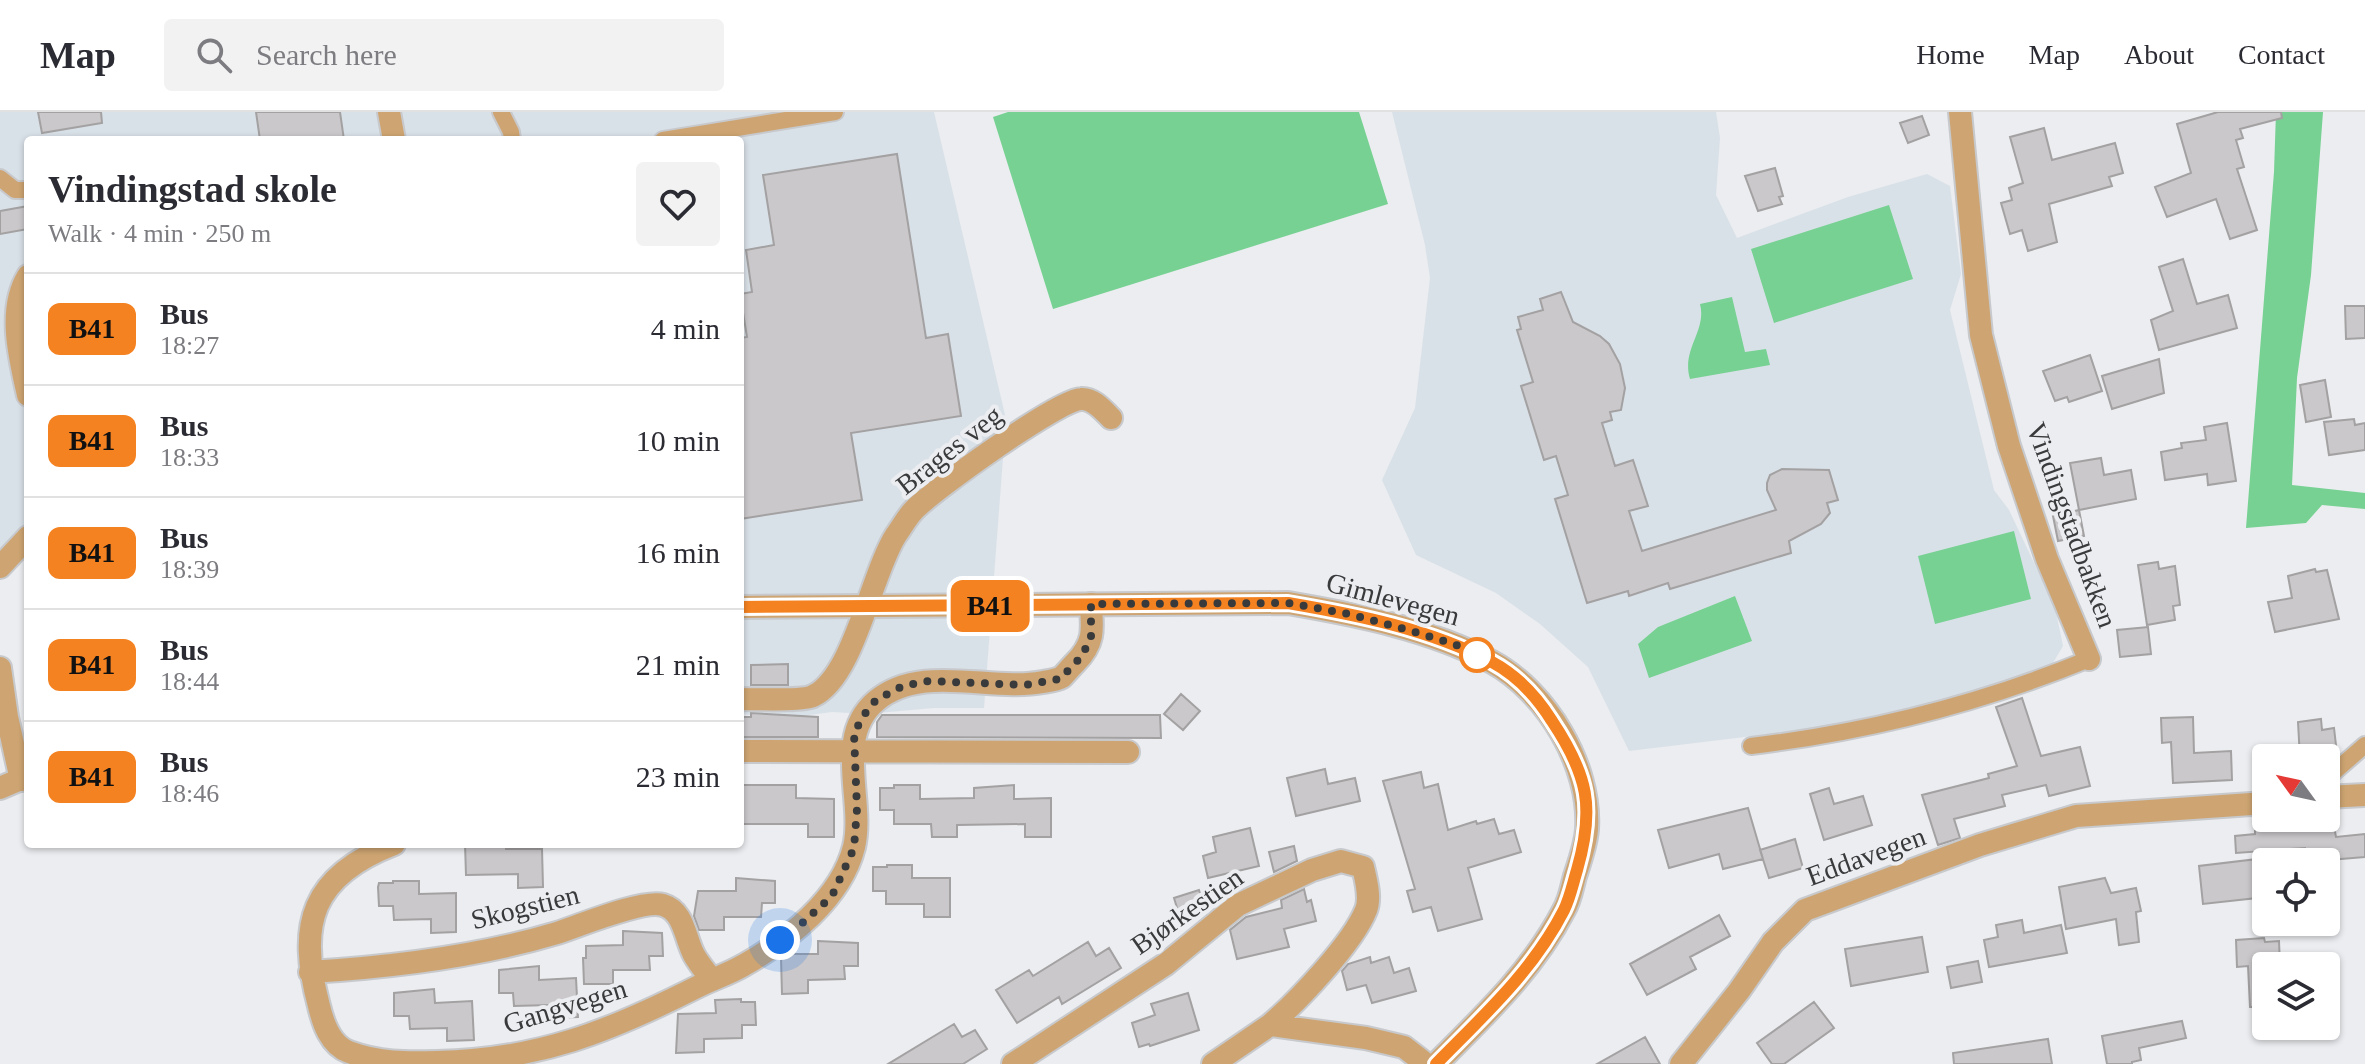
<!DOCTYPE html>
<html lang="en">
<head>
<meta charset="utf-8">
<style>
	:root { --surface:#fff; --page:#f2f2f3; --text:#2b2b33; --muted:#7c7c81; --line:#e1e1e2 }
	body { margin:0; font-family:Georgia,serif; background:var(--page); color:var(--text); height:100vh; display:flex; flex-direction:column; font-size:30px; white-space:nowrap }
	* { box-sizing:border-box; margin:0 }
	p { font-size:26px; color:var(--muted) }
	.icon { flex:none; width:44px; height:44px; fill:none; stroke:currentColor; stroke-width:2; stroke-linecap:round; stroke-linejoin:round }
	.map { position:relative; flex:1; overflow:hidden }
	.sheet { position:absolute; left:24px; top:24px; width:720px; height:712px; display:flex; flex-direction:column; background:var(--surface); border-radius:8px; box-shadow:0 2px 6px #0004 }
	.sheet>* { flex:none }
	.badge { padding:0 16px; border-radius:12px; font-size:28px; line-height:52px }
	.needle { width:52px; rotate:303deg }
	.buttons { position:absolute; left:2252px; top:632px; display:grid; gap:16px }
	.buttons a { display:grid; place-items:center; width:88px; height:88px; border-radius:8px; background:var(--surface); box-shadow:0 2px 6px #0004; font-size:40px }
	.you { position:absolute; width:40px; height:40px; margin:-20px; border:6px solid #fff; border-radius:50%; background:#1a73e8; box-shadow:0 0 0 12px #1a73e833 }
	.map>.badge { position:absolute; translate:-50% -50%; box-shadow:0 0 0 4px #fff }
	.round { display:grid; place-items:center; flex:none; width:84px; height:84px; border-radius:8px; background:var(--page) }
	.headline { display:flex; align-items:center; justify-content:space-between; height:136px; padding:0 24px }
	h1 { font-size:38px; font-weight:600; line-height:60px }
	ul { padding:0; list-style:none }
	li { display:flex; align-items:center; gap:24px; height:112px; padding:0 24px; border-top:2px solid var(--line) }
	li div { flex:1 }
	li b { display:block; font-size:30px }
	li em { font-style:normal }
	li .badge { min-width:88px; font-weight:700; text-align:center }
	header { display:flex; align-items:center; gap:48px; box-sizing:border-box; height:112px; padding:0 40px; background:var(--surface); border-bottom:2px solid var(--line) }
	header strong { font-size:38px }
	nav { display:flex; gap:44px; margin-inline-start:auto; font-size:28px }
	.search { width:560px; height:72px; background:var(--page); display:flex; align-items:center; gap:20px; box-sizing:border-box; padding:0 28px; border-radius:8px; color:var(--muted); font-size:30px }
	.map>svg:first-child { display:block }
</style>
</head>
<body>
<header>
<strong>Map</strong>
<div class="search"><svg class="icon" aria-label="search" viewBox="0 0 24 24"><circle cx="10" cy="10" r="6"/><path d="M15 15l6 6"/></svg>Search here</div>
<nav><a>Home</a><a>Map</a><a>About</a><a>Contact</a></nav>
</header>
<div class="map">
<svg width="2365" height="952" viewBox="0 0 2365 952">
	<rect width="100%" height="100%" fill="#ebedf0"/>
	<!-- built -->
	<path fill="#d9e1e8" d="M0 0H934L1006 307 984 596H934L866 602 832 600 787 606 740 602V28H28V444L0 451Z
		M1392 0H1716L1720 26 1716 83 1737 126 1848 85 1927 62 1950 74 1961 162 1950 198 1994 378 2009 398 2055 495 2063 534 2050 556 1949 587 1811 617 1629 639 1588 555 1540 512 1496 481 1416 443 1382 368 1415 296 1430 166 1425 133Z"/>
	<!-- green -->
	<path fill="#77d192" d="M1008 0H1359L1388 92 1053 197 993 5Z
		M2276 0H2323L2311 163 2297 266 2292 373 2365 381V397L2322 393 2306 411 2246 416 2274 60Z
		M1889 93 1913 167 1774 211 1751 137Z
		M1732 185 1745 240 1766 237 1770 253 1690 267C1681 237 1707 219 1700 192Z
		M2014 419 2031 487 1935 512 1918 444Z
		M1735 484 1752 529 1649 566 1638 532 1658 515Z"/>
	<!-- building -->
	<path fill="#cac8ca" stroke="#a3a1a2" stroke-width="2" d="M38 0H101L102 11 42 21Z
		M256 0H340L344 28H260Z
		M2218 0H2281L2282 6 2240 17 2243 26 2236 28 2244 55 2237 57 2257 118 2230 127 2216 87 2167 105 2155 75 2191 61 2177 12Z
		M1922 4 1929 23 1908 31 1900 11Z
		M2044 16 2052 48 2115 31 2123 61 2109 65 2112 74 2049 92 2057 130 2028 139 2022 118 2010 122 2001 91 2012 88 2009 76 2023 71 2010 25Z
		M897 42 926 226 948 222 961 304 851 321 862 388 740 407V226L747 225 740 182 752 180 746 138 774 133 763 63Z
		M1775 56 1783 84 1779 85 1782 92 1758 99 1745 64Z
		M28 94V117L0 122V99Z
		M2183 147 2197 192 2228 183 2237 216 2159 238 2151 208 2173 199 2159 155Z
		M1561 180 1573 210 1600 224 1609 232 1620 252 1625 276 1621 298 1610 300 1612 308 1602 311 1615 354 1633 348 1648 394 1629 399 1642 439 1776 398 1767 378V371L1770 363 1782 357 1829 358 1838 388 1827 391 1830 401 1821 412 1789 429 1791 441 1670 477 1668 471 1629 484 1628 479 1587 491 1555 387 1568 383 1556 344 1544 348 1521 274 1533 270 1517 218 1521 217 1518 205 1543 198 1540 187Z
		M2345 194H2365V226L2346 227Z
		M2090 243 2102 279 2069 290 2067 285 2055 289 2043 259Z
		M2159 247 2164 281 2112 297 2102 264Z
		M2325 268 2331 305 2306 310 2300 273Z
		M2354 307 2355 313 2365 311V338L2329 343 2324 310Z
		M2227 311 2236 369 2208 373 2207 362 2165 368 2161 340 2182 336 2181 331 2206 328 2204 315Z
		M2101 346 2104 363 2131 358 2136 387 2079 398 2070 351Z
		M2079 398 2084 424 2058 429 2053 404Z
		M2158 450 2159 457 2175 454 2180 493 2173 494 2175 508 2147 513 2138 453Z
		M2315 457 2316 460 2327 458 2339 507 2275 520 2268 490 2292 486 2288 464Z
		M2148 515 2151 542 2120 545 2117 518Z
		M788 552V573H751V553Z
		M1181 582 1200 599 1183 618 1164 602Z
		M2022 586 2041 644 2080 635 2090 674 2049 684 2046 673 2002 683 2005 694 1954 707 1960 726 1938 733 1922 683 1989 666 1988 662 2017 654 1996 595Z
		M751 601 818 605V625H740V605H751Z
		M882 603H1160L1161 626 877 625V610Z
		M2193 605 2194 641 2231 639 2232 668 2173 671 2171 630 2162 631 2161 606Z
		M2321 607 2322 618 2334 616 2337 642 2300 646 2298 610Z
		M1325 657 1328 672 1355 666 1360 689 1296 704 1287 666Z
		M1421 660 1424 676 1438 672 1448 718 1476 709 1477 712 1494 707 1499 722 1514 718 1521 740 1468 756 1482 807 1438 819 1431 795 1413 800 1407 779 1415 777 1383 669Z
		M740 673H796V686L834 687V725H808V712H740Z
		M894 673H920V687L974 686V676L1014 673V687L1051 686V725H1025V712L957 713V725H932L931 712H894V698H880V676H894Z
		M1829 676 1834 692 1863 684 1872 713 1824 728 1810 682Z
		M1748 696 1763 747 1723 757 1719 742 1669 756 1658 718Z
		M2285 713 2286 719 2334 714 2336 725 2365 722V745L2306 750 2305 736 2236 741 2235 724 2255 722V715Z
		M1250 716 1259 754 1208 766 1203 744 1216 740 1213 725Z
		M1795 727 1803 756 1769 766 1760 738Z
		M465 732H506V737H542L543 775 518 776V762L466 763Z
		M1294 734 1297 749 1274 760 1269 740Z
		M2266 746V785L2203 792 2199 754Z
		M887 753H912V766H950V805H924V792H886V779H873V755H887Z
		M736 766 775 769V791H762L761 805H724V818H699L694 804 698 779H736Z
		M2105 766 2111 781 2136 776 2141 799 2136 800 2139 830 2119 833 2116 807 2066 817 2059 775Z
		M393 769H419V782L456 781V820L431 821V807L394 808 393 794H379L378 775 379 771H393Z
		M1304 777 1307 790 1311 788 1316 809 1284 817 1289 835 1237 847 1230 818 1246 805 1282 796 1281 788Z
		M1199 778 1207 800 1181 809 1174 786Z
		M1719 803 1730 824 1690 845 1696 857 1647 883 1630 852Z
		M2022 808 2024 821 2061 813 2067 841 1989 855 1984 828 1998 825 1996 813Z
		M623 819 662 821 663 844H649L650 858H613V872H584L583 846H586V834L623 833Z
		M1922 825 1928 860 1851 874 1845 837Z
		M2264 826 2265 830 2279 829 2280 854H2266V895H2250L2248 854 2237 855 2236 828Z
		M818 829 858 831V854H844L845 867 808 868V881L782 882 781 846 787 842H818Z
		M1088 830 1096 844 1109 836 1121 856 1062 892 1059 885 1017 911 996 878 1029 858 1033 864Z
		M1370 845 1371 851 1389 845 1394 861 1409 856 1416 879 1372 891 1366 873 1347 878 1342 859 1348 852Z
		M1978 849 1982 870 1951 876 1947 855Z
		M539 854V868L576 866 578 905 552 906 551 893 514 894 513 881H499V858Z
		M434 877 435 891 472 889 474 928 447 929V916L410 917 409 904H394V881Z
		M1188 881 1199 918 1150 934 1149 932 1139 935 1132 911 1155 903 1151 892Z
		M741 887V890H755L756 913H742V926L704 927V940L676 941 678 902 716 901 715 888Z
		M1814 890 1834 916 1784 952H1772L1757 931Z
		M2182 909 2186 926 2139 936 2141 948 2132 950V952H2107L2102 924Z
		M954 912 962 925 975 918 987 937 963 952H888Z
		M1645 925 1660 952H1597Z
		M2048 927 2052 952H1954L1953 941Z"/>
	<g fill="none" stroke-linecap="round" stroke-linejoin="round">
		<defs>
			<path id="service" d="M501 0 511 20 512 28
				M663 28 835 0
				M0 66 15 78H28
				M1751 634C1867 620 1980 592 2089 547
				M2326 667 2365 633"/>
			<path id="minor" d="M389 0 394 28
				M1960 0 1981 223 2009 334 2047 447 2089 547
				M28 164C7 198 20 247 28 283
				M0 455 28 425
				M0 556 7 605 21 668
				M740 587C754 587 803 589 813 584 854 565 871 462 896 423 902 415 907 405 914 398 933 378 1058 288 1081 287 1093 286 1103 298 1111 306
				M740 639 1128 640
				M2326 685 2365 683
				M394 732C311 764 297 812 319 894 323 911 330 933 349 940 379 951 405 951 437 950 538 948 608 920 697 875 712 867 729 862 744 853 788 828 841 787 854 735 865 688 833 625 876 589 921 551 991 580 1043 570 1049 569 1057 568 1062 565 1066 561 1071 555 1075 551 1082 544 1089 534 1091 524 1093 514 1091 502 1091 492
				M310 860C393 855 477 845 557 821 579 814 643 787 663 793 684 799 685 826 694 843 699 852 706 860 712 868
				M1013 952 1166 852 1238 793 1312 758 1341 749 1363 755C1366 768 1371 786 1366 798 1353 831 1297 890 1270 913
				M1213 952 1270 913 1366 926 1404 935 1426 952
				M1681 952 1739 879 1773 830 1805 798 1980 733 2076 704 2266 691"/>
			<path id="tertiary" d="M740 495 1288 491C1358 503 1429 517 1492 550 1547 580 1591 654 1587 717 1586 732 1580 749 1575 764 1572 775 1570 788 1564 798 1533 858 1483 905 1436 952
				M0 676 28 664"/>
		</defs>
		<!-- service casing -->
		<use href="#service" stroke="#c7c9cc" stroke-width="20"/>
		<!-- minor casing -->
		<use href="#minor" stroke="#c7c9cc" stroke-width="26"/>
		<!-- tertiary casing -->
		<use href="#tertiary" stroke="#c7c9cc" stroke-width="26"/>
		<!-- service -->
		<use href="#service" stroke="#cea572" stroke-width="16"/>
		<!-- minor -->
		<use href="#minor" stroke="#cea572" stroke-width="22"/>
		<!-- tertiary -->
		<use href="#tertiary" stroke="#cea572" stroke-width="22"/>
	</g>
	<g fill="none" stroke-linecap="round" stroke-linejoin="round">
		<defs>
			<path id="line" d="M740 495 1288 491C1358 503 1429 517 1492 550 1518 564 1537 585 1552 609 1588 663 1595 696 1577 758 1573 771 1570 786 1564 798 1533 859 1483 904 1436 952"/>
		</defs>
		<!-- line casing -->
		<use href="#line" stroke="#fff" stroke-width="18"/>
		<!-- line -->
		<use href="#line" stroke="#f58220" stroke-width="12"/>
		<!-- walk -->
		<path stroke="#393a3b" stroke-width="8" stroke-dasharray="0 14.4" d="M780 828 798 815 832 784 854 736 857 697 854 621 864 603 876 588 903 574 929 569 1025 573 1060 567 1082 544 1091 525V492L1288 491 1349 502 1408 518 1454 532 1477 543"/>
	</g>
	<!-- markers -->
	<circle fill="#fff" stroke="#f58220" stroke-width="4" cx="1477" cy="543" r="16"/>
	<g text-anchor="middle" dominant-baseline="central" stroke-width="8" stroke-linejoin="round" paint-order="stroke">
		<!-- street labels -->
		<g font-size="28" fill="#393a3b" stroke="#ebedf0">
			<text transform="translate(949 338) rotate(-38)">Brages veg</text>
			<text transform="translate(2072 413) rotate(70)">Vindingstadbakken</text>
			<text transform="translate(1393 487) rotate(15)">Gimlevegen</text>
			<text transform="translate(1866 744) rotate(-20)">Eddavegen</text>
			<text transform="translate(525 795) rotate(-14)">Skogstien</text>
			<text transform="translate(1187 799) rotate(-35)">Bjørkestien</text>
			<text transform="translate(565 894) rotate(-17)">Gangvegen</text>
		</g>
	</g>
</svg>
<div class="buttons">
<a><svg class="needle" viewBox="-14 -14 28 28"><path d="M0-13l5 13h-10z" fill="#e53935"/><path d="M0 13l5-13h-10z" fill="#7c7c81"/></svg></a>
<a><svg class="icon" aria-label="locate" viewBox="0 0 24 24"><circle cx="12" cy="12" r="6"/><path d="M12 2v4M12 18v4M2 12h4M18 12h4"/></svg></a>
<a><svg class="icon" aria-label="layers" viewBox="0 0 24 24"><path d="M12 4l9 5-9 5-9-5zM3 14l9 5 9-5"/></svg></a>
</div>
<div class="you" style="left:780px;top:828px"></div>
<b class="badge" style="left:990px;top:494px;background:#f58220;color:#111">B41</b>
<section class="sheet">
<div class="headline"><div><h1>Vindingstad skole</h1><p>Walk · 4 min · 250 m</p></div><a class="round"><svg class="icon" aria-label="heart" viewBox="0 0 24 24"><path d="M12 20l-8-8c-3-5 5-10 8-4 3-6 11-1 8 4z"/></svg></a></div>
<ul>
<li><span class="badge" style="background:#f58220;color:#111">B41</span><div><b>Bus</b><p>18:27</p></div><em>4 min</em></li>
<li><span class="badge" style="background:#f58220;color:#111">B41</span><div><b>Bus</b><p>18:33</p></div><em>10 min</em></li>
<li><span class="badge" style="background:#f58220;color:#111">B41</span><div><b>Bus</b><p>18:39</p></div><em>16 min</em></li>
<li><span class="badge" style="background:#f58220;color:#111">B41</span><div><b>Bus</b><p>18:44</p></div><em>21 min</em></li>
<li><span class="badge" style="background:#f58220;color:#111">B41</span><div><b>Bus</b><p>18:46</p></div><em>23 min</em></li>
</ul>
</section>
</div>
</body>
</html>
